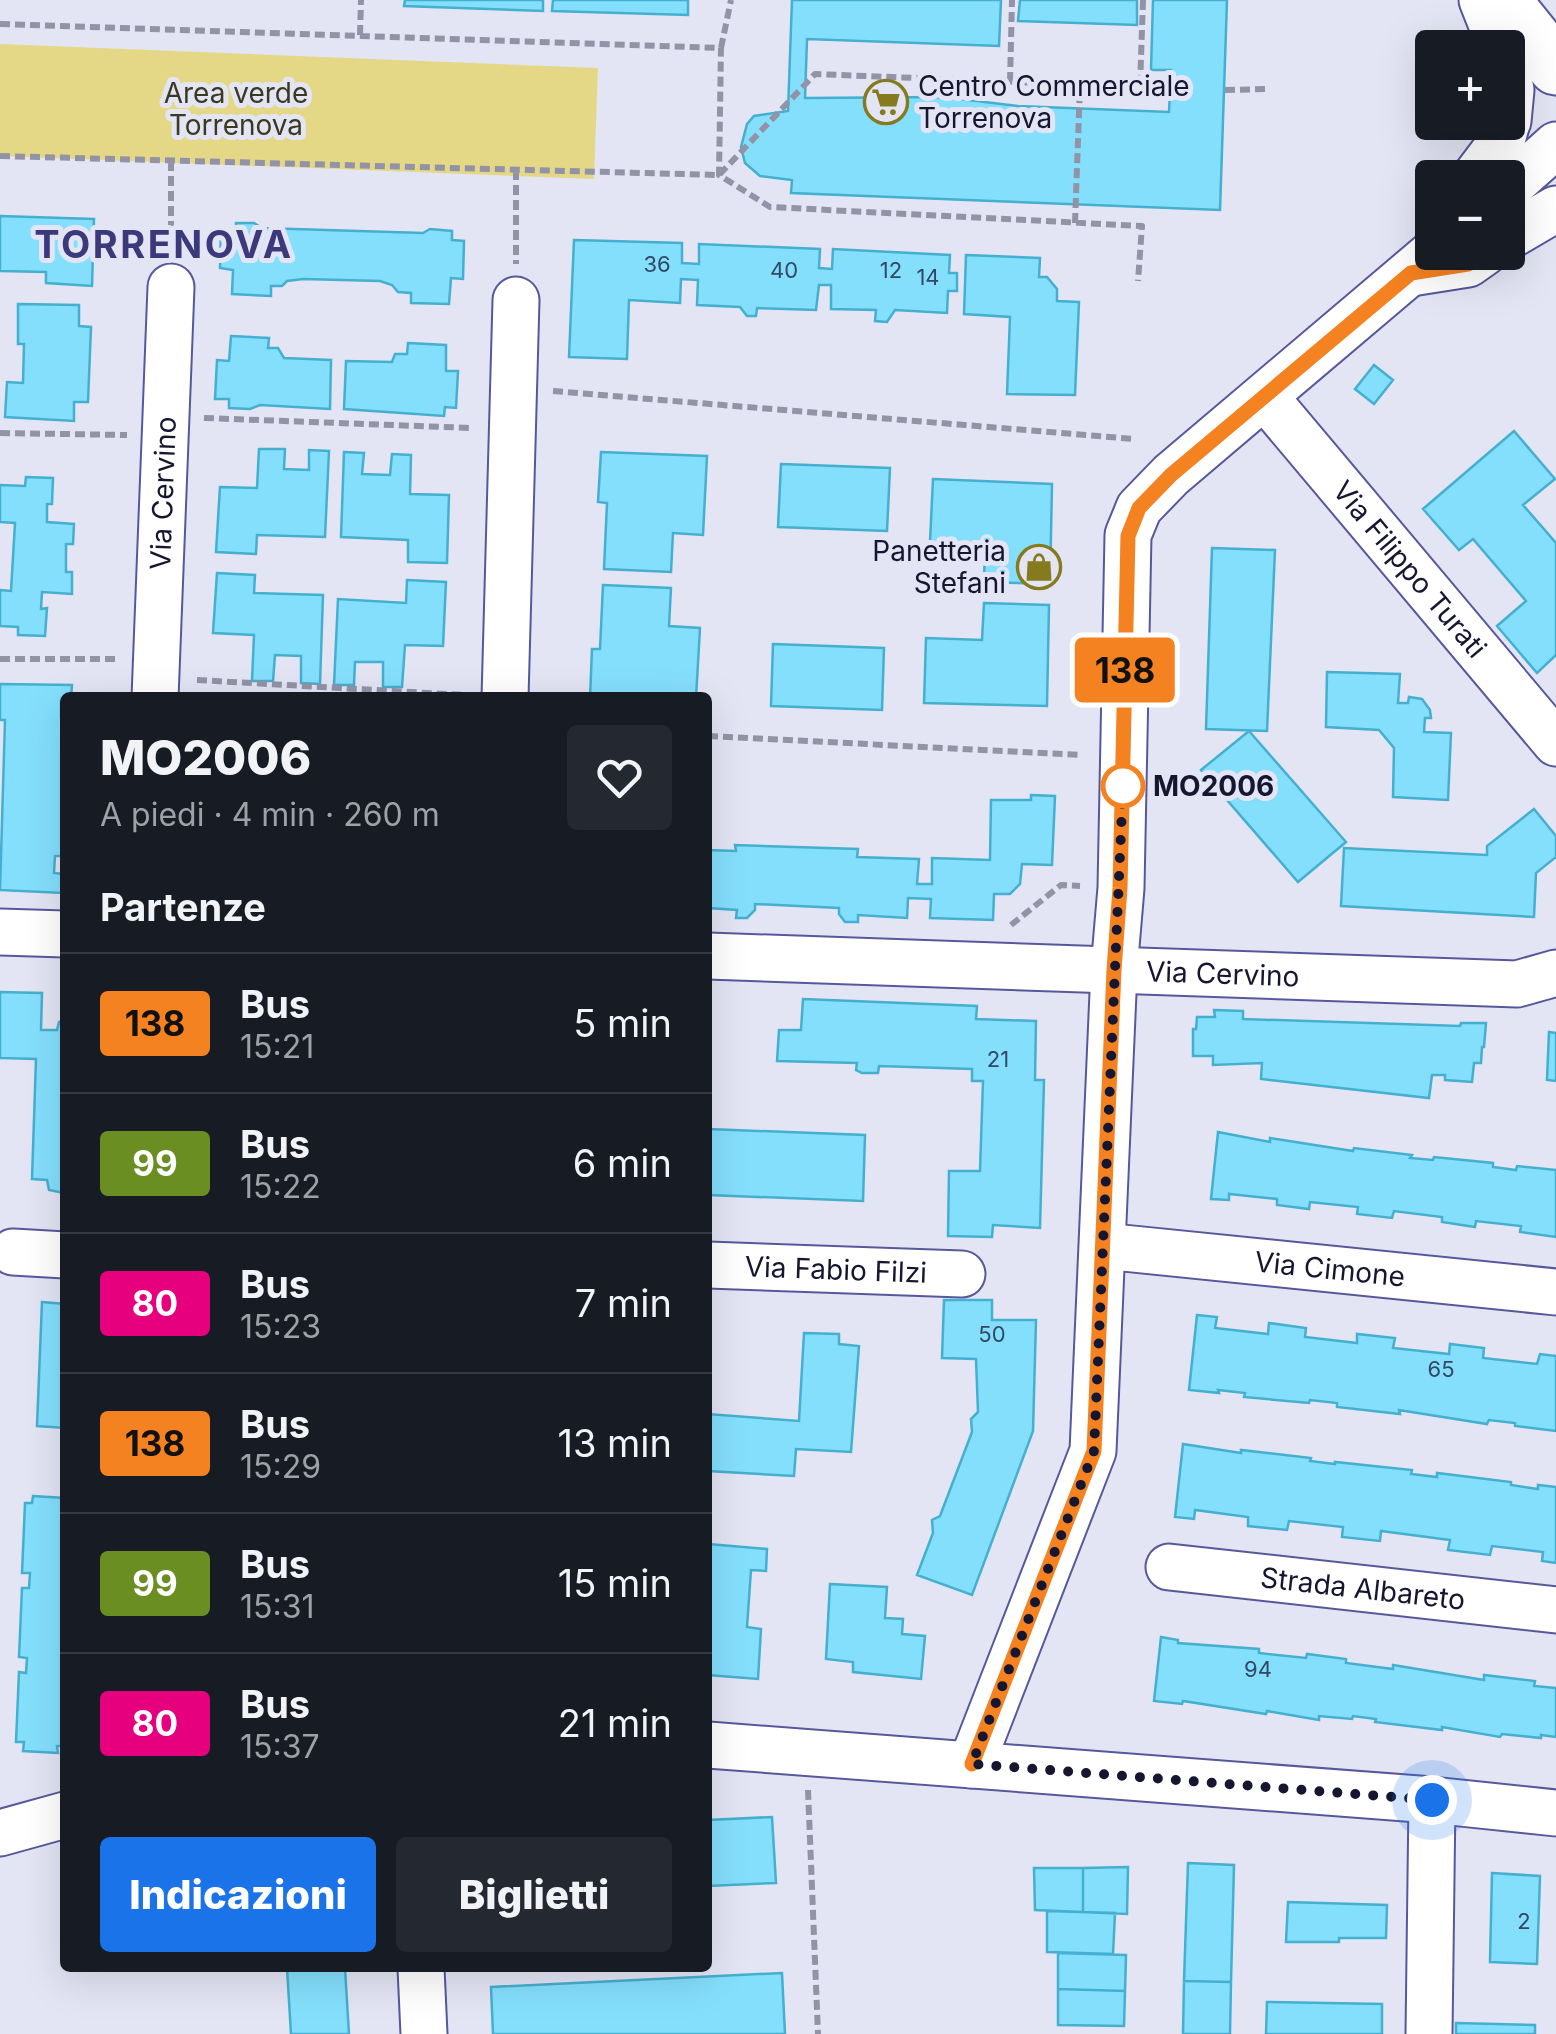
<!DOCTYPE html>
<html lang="it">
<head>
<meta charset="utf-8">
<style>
	:root { --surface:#171b24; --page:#242831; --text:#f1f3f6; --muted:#9ea1a6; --line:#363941; --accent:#1a73e8 }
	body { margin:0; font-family:Inter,sans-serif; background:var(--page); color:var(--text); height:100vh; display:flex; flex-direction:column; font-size:38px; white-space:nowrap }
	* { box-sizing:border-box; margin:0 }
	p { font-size:32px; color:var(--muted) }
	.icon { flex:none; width:55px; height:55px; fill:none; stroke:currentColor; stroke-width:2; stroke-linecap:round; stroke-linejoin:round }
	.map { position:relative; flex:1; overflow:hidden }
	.drawer { position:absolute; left:60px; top:692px; width:652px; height:1280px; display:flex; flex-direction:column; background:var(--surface); border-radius:10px; box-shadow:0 10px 40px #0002 }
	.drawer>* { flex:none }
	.badge { padding:0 20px; border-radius:8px; font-size:35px; line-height:65px }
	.fabs { position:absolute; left:1415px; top:30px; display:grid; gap:20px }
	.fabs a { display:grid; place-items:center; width:110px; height:110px; border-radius:10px; background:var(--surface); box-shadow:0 10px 40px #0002; font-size:50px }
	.you { position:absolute; width:50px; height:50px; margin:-25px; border:8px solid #fff; border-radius:50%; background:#1a73e8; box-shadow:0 0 0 15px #1a73e833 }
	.map>.badge { position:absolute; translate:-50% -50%; box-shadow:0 0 0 5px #fff }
	h2 { padding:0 40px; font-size:38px; line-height:90px }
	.round { display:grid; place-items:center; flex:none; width:105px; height:105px; border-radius:10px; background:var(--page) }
	.headline { display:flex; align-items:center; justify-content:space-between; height:170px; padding:0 40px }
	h1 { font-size:48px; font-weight:800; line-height:75px }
	.action { display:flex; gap:20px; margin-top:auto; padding:20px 40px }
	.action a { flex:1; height:115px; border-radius:10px; background:var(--accent); color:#fff; font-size:40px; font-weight:800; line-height:115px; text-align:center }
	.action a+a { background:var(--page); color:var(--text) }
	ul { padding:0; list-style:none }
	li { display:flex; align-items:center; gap:30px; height:140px; padding:0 40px; border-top:2px solid var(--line) }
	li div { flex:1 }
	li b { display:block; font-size:38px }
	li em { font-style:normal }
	li .badge { min-width:110px; font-weight:700; text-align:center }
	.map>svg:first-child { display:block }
</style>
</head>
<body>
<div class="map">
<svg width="1556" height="2034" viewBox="0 0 1556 2034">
	<rect width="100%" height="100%" fill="#e3e5f5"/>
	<!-- green -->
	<path fill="#e4d886" d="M0 44 598 68 594 179 0 156Z"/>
	<!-- building -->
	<path fill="#84dffd" stroke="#45afcf" stroke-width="2.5" d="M405 0H543V11L404 6Z
		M553 0H688V15L552 11Z
		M792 0H1001L999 46 807 39 805 98 943 97 1018 106 1169 112 1171 70H1151L1153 0H1227L1220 210 791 193 792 180 760 176 745 163 741 147 747 124 754 116 788 111Z
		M1020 0H1137V25L1018 21Z
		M0 216 94 219 92 286 46 283V272L0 271Z
		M236 223H254L262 228 423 233 430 229 452 231V240L464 241 463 279 451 278 449 304 411 303V293L398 292 392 285 380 281 303 279 287 281 282 286H271V296L232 294 233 270 220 268 221 231 236 232Z
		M574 240 682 243V263L699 264V244L820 249 819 268 832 269 833 249 950 255 949 273H957V291H948L947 313 895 310 887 322 875 321 876 310 831 309V285H819L816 310 757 308 756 316H747L740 307 697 305 698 280 681 279 680 303 629 300 627 359 569 357Z
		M966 255 1040 258 1039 277H1047L1057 289V301L1079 302 1075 395 1007 394 1010 317 964 314Z
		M18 304 79 305V326L91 327 88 402H74V421L5 417 7 382 23 383 24 344H18Z
		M231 336 269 338 268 348H278L284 358 331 360 330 409 260 405 250 409 229 408V399H215L217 360 229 361Z
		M408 343 446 345V371H458L456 408 445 407 444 416 344 409 346 361 392 362 395 354H407Z
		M1374 365 1393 380 1374 404 1355 389Z
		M1514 431 1555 479 1523 505 1556 543V655L1537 673 1497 626 1526 601 1473 539 1459 550 1423 509Z
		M259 449H285L284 469 309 470V450L329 451 325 537 257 535 256 554 216 552 220 487 257 488Z
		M344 452 364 453 362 474 390 475 392 454 411 455 410 494 449 495 447 563 408 562V540L341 537Z
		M601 452 707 456 703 535 673 533 671 572 604 569 607 503 598 502Z
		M781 464 890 468 887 531 778 527Z
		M26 477 53 478 52 504H47V522L74 524 73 544H66V572H72V594L42 592 41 609 47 608 45 636 18 635V627L0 626V590L11 591 15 523 0 522V485L25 486Z
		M933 479 1052 484 1050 584 984 582 985 545 930 542Z
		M1212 548 1275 550 1267 731 1206 729Z
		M217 573 255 575 254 593 323 595 320 684 301 683V656L275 655 273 681H252L254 635 213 633Z
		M407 580 446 582 443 646 405 645 402 687H383V662H355L354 685H334L338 599 406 603Z
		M603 585 671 588 669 626 700 628 696 698H590L592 649H600Z
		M984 603 1049 605 1047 706 924 703 926 638 982 640Z
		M773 644 884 648 882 710 771 706Z
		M1327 672 1400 674 1398 703H1408L1409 697 1422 699 1430 710 1431 718H1425L1424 732 1451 733 1448 800 1393 797 1394 748 1379 730 1326 727Z
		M0 684 72 685 71 698 61 701V717H65V856H55L54 873 64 874 63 893 0 890 5 720H0Z
		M1249 731 1346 842 1298 882 1201 770Z
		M1031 795 1055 796 1052 865 1022 864 1020 884 1010 894H994L993 920 930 918 931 899 908 898 907 918 858 915V922H845L839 914V908L755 904V910L747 918H736L737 910 708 908V850L736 851 735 845 858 849 857 857 919 859 917 884H932V858L990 860 991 800H1031Z
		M1534 809 1556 836V857L1536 873 1534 917 1341 906 1344 848 1487 855V846Z
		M0 992 42 993 41 1030H57L59 1022 65 1020 64 1193 49 1190 47 1180 32 1179 36 1059 0 1058Z
		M803 999 977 1006 976 1019 1036 1021 1035 1080H1044L1040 1228 993 1225 992 1237 948 1236 949 1171H980L983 1081H972V1069L879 1066 878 1073H862L856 1070 857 1063 777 1061 779 1030H801Z
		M1214 1010 1243 1011V1019L1460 1026 1461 1023H1486L1484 1047H1482L1481 1063H1474L1472 1082 1445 1080V1075H1432L1429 1098 1261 1079 1262 1063 1213 1065V1056H1193V1029H1196L1197 1017H1215Z
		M1549 1032 1556 1033V1081L1547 1080Z
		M708 1129 865 1135 863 1201 708 1195Z
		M1218 1132 1270 1142V1138L1353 1151 1354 1148 1412 1155 1410 1158 1433 1160 1434 1157 1493 1163V1167L1516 1170 1517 1166 1556 1170V1237L1520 1232 1521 1226 1476 1221 1475 1227 1442 1222V1217L1394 1211 1392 1218 1357 1214 1358 1207 1310 1202 1309 1209 1277 1205V1199L1229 1194V1200L1211 1199Z
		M944 1300H992V1320H1036L1033 1431 972 1595 917 1575 933 1533 932 1520 940 1516 972 1432 971 1419 978 1412 976 1359 942 1358Z
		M42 1302 65 1304V1428L37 1426Z
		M1197 1315 1217 1317 1215 1328 1268 1334 1269 1323 1306 1328 1305 1337 1357 1343V1334L1395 1338 1393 1348 1449 1354 1450 1344 1484 1348 1483 1358 1537 1364 1540 1354 1556 1356V1431L1515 1426V1423L1489 1420 1487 1424 1399 1410 1400 1414 1337 1407V1403L1310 1400 1309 1403 1244 1397 1245 1393 1218 1390 1219 1393 1189 1390Z
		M804 1333 839 1334V1344L859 1346 851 1452 796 1449 794 1476 708 1471V1414L799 1421Z
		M1183 1444 1241 1453V1450L1311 1458 1310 1461 1335 1464V1462L1412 1470 1411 1474 1437 1477V1473L1511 1482V1485L1538 1489V1485L1556 1487V1563L1542 1561 1543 1552 1492 1546 1490 1555 1448 1550 1450 1540 1381 1531 1380 1541 1342 1537 1343 1527 1289 1521 1287 1530 1248 1526V1517L1195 1510 1194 1519 1175 1517Z
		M33 1496 65 1498V1746H57L58 1753 23 1751 24 1742H16L19 1672 26 1673 27 1658 19 1657 22 1588H29L30 1573H22L25 1503H32Z
		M708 1544 767 1549 766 1571 751 1570 747 1627 761 1629 758 1679 708 1675Z
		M830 1584 887 1587 885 1618 903 1619 902 1634 925 1636 921 1679 853 1672V1662L826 1659Z
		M1161 1637 1178 1640V1643L1259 1649V1653L1306 1658 1307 1654 1346 1659V1663L1393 1669V1665L1484 1680V1675L1535 1681 1534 1686 1556 1688V1737L1541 1735V1738L1502 1734 1500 1737 1442 1727V1730L1375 1722 1376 1719 1353 1716 1352 1719 1319 1716V1720L1267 1711 1266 1714 1183 1701 1182 1704 1154 1701Z
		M772 1817 776 1883 708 1886V1820Z
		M1188 1863 1234 1865 1231 1982 1184 1981Z
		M1128 1867 1127 1914 1083 1912V1868Z
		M1034 1868H1083V1912L1035 1910Z
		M1492 1873 1540 1876 1537 1964 1490 1962Z
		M1288 1902 1387 1905 1386 1938H1339V1942H1286Z
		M1047 1911 1115 1913 1113 1954 1047 1952Z
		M1058 1953 1126 1955 1125 1991 1058 1989Z
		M287 1968H345L349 2034H291Z
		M782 1973 785 2034H493L491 1987Z
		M1184 1981 1231 1982 1230 2034H1183Z
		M1058 1989 1125 1991 1124 2026 1058 2025Z
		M1267 2002 1382 2004V2034H1266Z
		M1456 2023 1535 2025V2034H1456Z"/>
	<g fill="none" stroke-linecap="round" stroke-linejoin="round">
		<defs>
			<g id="minor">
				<path d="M1482 0 1501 48"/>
				<path d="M1508 75 1511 90 1508 121"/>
				<path d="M1474 178 1502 141 1507 122"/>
				<path d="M1508 188 1556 145"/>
				<path d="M1508 237 1556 209"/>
				<path d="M1411 273 1468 264 1485 252"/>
				<path id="s1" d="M1265 397 1556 743"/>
				<path id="s2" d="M155 698 171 287"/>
				<path d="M505 698 516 300"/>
				<path d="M0 932 65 934"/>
				<path id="s3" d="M708 956 1517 984 1556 973"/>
				<path id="s4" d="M1103 1246 1556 1292"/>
				<path d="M13 1252 65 1255"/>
				<path id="s5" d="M708 1265 962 1274"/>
				<path id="s6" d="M1169 1567 1556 1610"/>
				<path d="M708 1745 1432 1800 1556 1813"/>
				<path d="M971 1765 1093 1451 1114 970 1121 888 1128 535 1139 508 1171 475 1434 252"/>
				<path d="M0 1833 65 1815"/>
				<path d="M421 1968 424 2034"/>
				<path d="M1429 2034 1432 1800"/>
			</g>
			<path id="major" d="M1502 0 1556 67"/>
		</defs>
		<!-- minor casing -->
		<use href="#minor" stroke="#57589b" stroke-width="49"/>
		<!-- major casing -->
		<use href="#major" stroke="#57589b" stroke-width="59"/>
		<!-- path -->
		<path stroke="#9293a7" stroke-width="6" stroke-dasharray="10 5" stroke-linecap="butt" d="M1143 0 1140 87 1168 88
			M0 24 721 48 719 175 770 207 1142 226 1138 281
			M360 35 361 0
			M721 48 731 0
			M1010 82 1012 0
			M1225 90 1270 89
			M0 156 719 175 815 74 1140 87
			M171 161V250
			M516 170V264
			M1075 223 1080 84
			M553 391 1134 439
			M204 418 472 428
			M0 433 127 435
			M0 659H119
			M197 680 464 695
			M708 736 1082 755
			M1011 925 1061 885 1080 886
			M808 1790 818 2034"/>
		<!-- minor -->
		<use href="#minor" stroke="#fff" stroke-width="45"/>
		<!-- major -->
		<use href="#major" stroke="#fff" stroke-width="55"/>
	</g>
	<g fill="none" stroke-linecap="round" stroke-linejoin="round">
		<defs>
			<path id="line" d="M972 1764 1094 1451 1114 970 1120 888 1128 536 1139 508 1171 475 1411 273 1468 264 1485 252"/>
		</defs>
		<!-- line casing -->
		<use href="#line" stroke="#fff" stroke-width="22"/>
		<!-- line -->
		<use href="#line" stroke="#f58220" stroke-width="15"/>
		<!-- walk -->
		<path stroke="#161631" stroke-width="10" stroke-dasharray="0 18" d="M1123 786 1094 1451 972 1764 1432 1800"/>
	</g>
	<!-- icons -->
	<defs>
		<symbol id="supermarket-ring" viewBox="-11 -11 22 22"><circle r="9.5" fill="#e3e5f5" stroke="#867a1f" stroke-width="1.5"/><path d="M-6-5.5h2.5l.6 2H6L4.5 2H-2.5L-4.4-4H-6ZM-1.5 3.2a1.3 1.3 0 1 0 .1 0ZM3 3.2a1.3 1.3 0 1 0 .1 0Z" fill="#867a1f"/></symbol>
		<symbol id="shop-ring" viewBox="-11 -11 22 22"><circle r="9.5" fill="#e3e5f5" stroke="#867a1f" stroke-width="1.5"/><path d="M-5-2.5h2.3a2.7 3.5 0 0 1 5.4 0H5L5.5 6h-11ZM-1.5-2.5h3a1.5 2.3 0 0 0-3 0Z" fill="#867a1f"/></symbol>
	</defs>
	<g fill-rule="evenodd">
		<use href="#supermarket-ring" x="861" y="77" width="50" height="50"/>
		<use href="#shop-ring" x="1014" y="542" width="50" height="50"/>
	</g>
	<!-- markers -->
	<circle fill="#fff" stroke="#f58220" stroke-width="5" cx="1123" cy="786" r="20"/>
	<g text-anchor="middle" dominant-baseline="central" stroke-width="10" stroke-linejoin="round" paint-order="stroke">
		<!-- number labels -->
		<g font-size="22" fill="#324864">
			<text x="657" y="264">36</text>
			<text x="784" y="270">40</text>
			<text x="891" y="270">12</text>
			<text x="928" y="277">14</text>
			<text x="998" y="1059">21</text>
			<text x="992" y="1334">50</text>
			<text x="1441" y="1369">65</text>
			<text x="1258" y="1669">94</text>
			<text x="1524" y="1921">2</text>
		</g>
		<!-- poi labels -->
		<g font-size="28" fill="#161631" stroke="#e3e5f5" text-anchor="start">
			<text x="918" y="86">Centro Commerciale<tspan x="918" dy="32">Torrenova</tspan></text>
			<text x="1006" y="551" text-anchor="end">Panetteria<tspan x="1006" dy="32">Stefani</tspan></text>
		</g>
		<!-- park labels -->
		<g font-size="28" fill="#3c3921" stroke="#e3e5f5">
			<text x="236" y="93">Area verde<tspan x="236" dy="32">Torrenova</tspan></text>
		</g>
		<!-- street labels -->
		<g font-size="28" fill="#161631" stroke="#e3e5f5">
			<text stroke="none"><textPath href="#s2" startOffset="205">Via Cervino</textPath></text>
			<text stroke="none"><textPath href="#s1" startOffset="225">Via Filippo Turati</textPath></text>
			<text stroke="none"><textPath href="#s3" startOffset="515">Via Cervino</textPath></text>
			<text stroke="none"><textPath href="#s5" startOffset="128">Via Fabio Filzi</textPath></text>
			<text stroke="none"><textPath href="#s4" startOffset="228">Via Cimone</textPath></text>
			<text stroke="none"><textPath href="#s6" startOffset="195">Strada Albareto</textPath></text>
		</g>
		<!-- stop labels -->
		<g font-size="28" font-weight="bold" fill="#161631" stroke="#e3e5f5" text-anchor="start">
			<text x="1153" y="786">MO2006</text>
		</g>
		<!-- district labels -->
		<g font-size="38" font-weight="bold" letter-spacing="2.5" fill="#3b3979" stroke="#e3e5f5">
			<text x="164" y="244">TORRENOVA</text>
		</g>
	</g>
</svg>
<div class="fabs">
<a>+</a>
<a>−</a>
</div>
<div class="you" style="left:1432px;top:1800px"></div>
<b class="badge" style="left:1125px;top:670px;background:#f58220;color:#111">138</b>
<section class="drawer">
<div class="headline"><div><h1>MO2006</h1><p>A piedi · 4 min · 260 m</p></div><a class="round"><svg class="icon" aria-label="heart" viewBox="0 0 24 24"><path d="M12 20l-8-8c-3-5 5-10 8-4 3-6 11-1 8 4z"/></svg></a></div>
<h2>Partenze</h2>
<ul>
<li><span class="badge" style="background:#f58220;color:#111">138</span><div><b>Bus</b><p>15:21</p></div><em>5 min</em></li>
<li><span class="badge" style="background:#6b8e23;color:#fff">99</span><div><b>Bus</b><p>15:22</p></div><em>6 min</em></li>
<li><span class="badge" style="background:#e6007e;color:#fff">80</span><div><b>Bus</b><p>15:23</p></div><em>7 min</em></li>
<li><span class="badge" style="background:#f58220;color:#111">138</span><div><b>Bus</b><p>15:29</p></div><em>13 min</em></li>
<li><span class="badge" style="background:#6b8e23;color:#fff">99</span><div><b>Bus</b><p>15:31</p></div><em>15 min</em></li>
<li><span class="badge" style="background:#e6007e;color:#fff">80</span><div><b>Bus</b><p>15:37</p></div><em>21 min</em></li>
</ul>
<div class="action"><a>Indicazioni</a><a>Biglietti</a></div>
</section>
</div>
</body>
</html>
